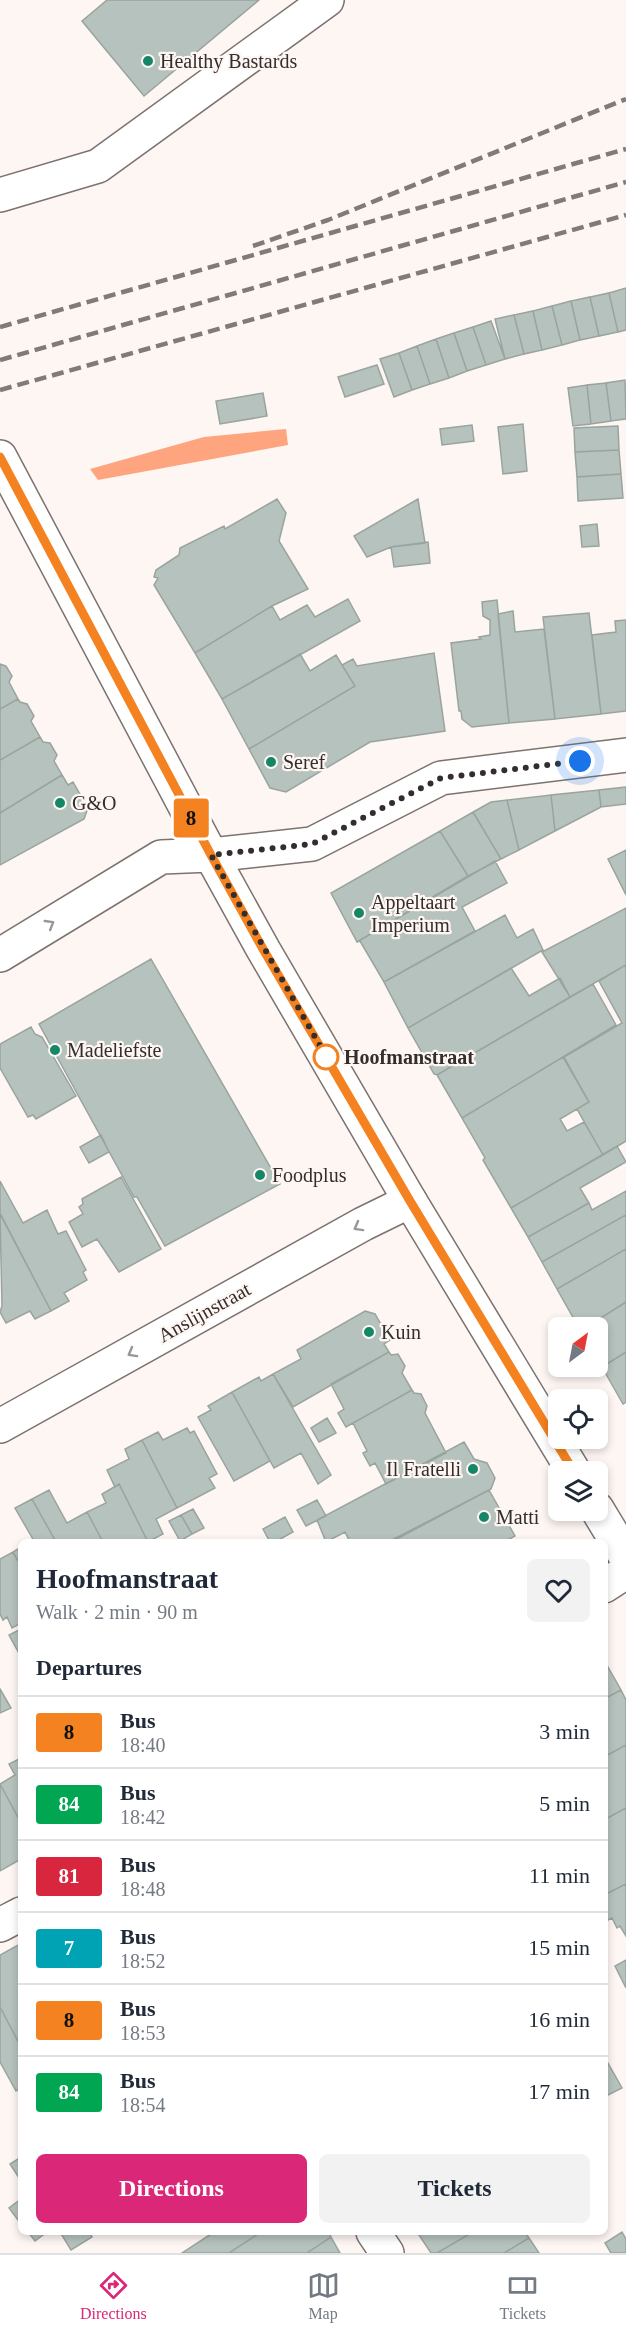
<!DOCTYPE html>
<html lang="en">
<head>
<meta charset="utf-8">
<style>
	:root { --surface:#fff; --page:#f2f2f3; --text:#1f2937; --muted:#747a83; --line:#e0e1e3; --accent:#db2777 }
	body { margin:0; font-family:Georgia,serif; background:var(--page); color:var(--text); height:100vh; display:flex; flex-direction:column; font-size:22px; white-space:nowrap }
	* { box-sizing:border-box; margin:0 }
	p { font-size:20px; color:var(--muted) }
	.icon { flex:none; width:33px; height:33px; fill:none; stroke:currentColor; stroke-width:2; stroke-linecap:round; stroke-linejoin:round }
	.map { position:relative; flex:1; overflow:hidden }
	.panel { position:absolute; left:18px; top:1539px; width:590px; height:696px; display:flex; flex-direction:column; background:var(--surface); border-radius:9px; box-shadow:0 3px 9px #0003 }
	.panel>* { flex:none }
	.badge { padding:0 12px; border-radius:4px; font-size:21px; line-height:39px }
	.needle { width:39px; rotate:32deg }
	.controls { position:absolute; left:548px; top:1317px; display:grid; gap:12px }
	.controls a { display:grid; place-items:center; width:60px; height:60px; border-radius:9px; background:var(--surface); box-shadow:0 3px 9px #0003; font-size:30px }
	.you { position:absolute; width:30px; height:30px; margin:-15px; border:4px solid #fff; border-radius:50%; background:#1a73e8; box-shadow:0 0 0 9px #1a73e833 }
	.map>.badge { position:absolute; translate:-50% -50%; box-shadow:0 0 0 3px #fff }
	h2 { padding:0 18px; font-size:22px; line-height:54px }
	.round { display:grid; place-items:center; flex:none; width:63px; height:63px; border-radius:9px; background:var(--page) }
	.head { display:flex; align-items:center; justify-content:space-between; height:102px; padding:0 18px }
	h1 { font-size:28px; font-weight:600; line-height:45px }
	.cta { display:flex; gap:12px; margin-top:auto; padding:12px 18px }
	.cta a { flex:1; height:69px; border-radius:9px; background:var(--accent); color:#fff; font-size:24px; font-weight:600; line-height:69px; text-align:center }
	.cta a+a { background:var(--page); color:var(--text) }
	ul { padding:0; list-style:none }
	li { display:flex; align-items:center; gap:18px; height:72px; padding:0 18px; border-top:2px solid var(--line) }
	li div { flex:1 }
	li b { display:block; font-size:22px }
	li em { font-style:normal }
	li .badge { min-width:66px; font-weight:700; text-align:center }
	.dock { display:flex; justify-content:space-around; align-items:center; height:84px; border-top:2px solid var(--line); background:var(--surface); font-size:16px; color:var(--muted) }
	.dock a { display:grid; justify-items:center; gap:3px }
	.dock .on { color:var(--accent) }
	.map>svg:first-child { display:block }
</style>
</head>
<body>
<div class="map">
<svg width="626" height="2253" viewBox="0 0 626 2253">
	<rect width="100%" height="100%" fill="#fef6f3"/>
	<!-- water -->
	<path fill="#fea47e" d="M286 429 288 445 98 480 90 469 204 437Z"/>
	<!-- building -->
	<path fill="#b6c2bd" stroke="#99a49f" stroke-width="1.5" d="M107 0H259L144 96 82 21Z
		M626 288V330L618 332 609 293Z
		M609 293 618 332 599 336 590 297Z
		M590 297 599 336 580 340 571 301Z
		M571 301 580 340 562 345 552 306Z
		M552 306 562 345 542 350 533 311Z
		M533 311 542 350 524 354 514 315Z
		M514 315 524 354 505 359 495 319Z
		M491 321 505 359 486 365 473 327Z
		M473 327 486 365 467 371 454 333Z
		M454 333 467 371 449 378 436 339Z
		M436 339 449 378 430 384 417 346Z
		M417 346 430 384 412 390 399 353Z
		M399 353 412 390 394 397 380 359Z
		M377 365 384 384 345 397 338 377Z
		M625 380 626 419 611 421 606 383Z
		M606 383 611 421 591 424 587 385Z
		M587 385 591 424 573 426 568 388Z
		M263 393 267 416 220 424 216 401Z
		M523 424 527 471 503 474 498 427Z
		M472 425 474 441 442 445 440 429Z
		M618 426 619 450 575 452 574 428Z
		M619 450 621 474 577 477 575 452Z
		M621 474 623 498 578 501 577 477Z
		M277 499 286 513 279 541 308 589 272 606 195 653 154 585 158 578 154 577 156 570 179 555 180 548 224 526 225 529Z
		M418 499 425 543 391 547 367 557 354 536Z
		M597 524 599 546 582 547 580 526Z
		M428 542 430 563 394 567 391 547Z
		M348 599 360 621 222 699 195 653 272 606 280 620 307 605 315 617Z
		M497 600 509 723 472 727 462 719 461 711H459L451 643 481 639 479 637 490 635V620L483 616 482 602Z
		M513 611 515 632 544 629 555 719 509 723 498 614Z
		M589 613 601 714 555 719 543 617Z
		M626 620V711L601 714 592 635 616 632 615 621Z
		M434 653 445 731 370 742 286 792 270 788 249 749 355 686 342 665 353 659 357 666Z
		M300 654 310 671 336 655 355 686 249 749 222 699Z
		M0 664 6 666 12 676 9 682 18 699 0 709Z
		M18 699 20 702 27 704 34 716 31 721 40 737 0 760V709Z
		M40 737 43 742 50 743 57 755 54 761 62 775 0 813V760Z
		M62 775 68 785 73 782 88 808 84 819 0 865V813Z
		M626 787V804L601 807 599 790Z
		M599 790 601 807 555 831 551 795Z
		M551 795 555 831 519 850 507 800Z
		M507 800 519 850 501 859 473 812 491 802Z
		M473 812 501 859 468 876 440 831Z
		M440 831 468 876 357 942 331 893Z
		M626 850V895L608 859Z
		M495 861 507 883 462 907 475 931 384 982 360 941 357 942Z
		M626 908V965L570 997 542 952Z
		M505 915 517 938 533 929 543 950 408 1028 384 982Z
		M151 959 280 1184 165 1246 137 1197H134L39 1024Z
		M626 965V1141L603 1155 577 1109 589 1102 564 1057 622 1023 599 981Z
		M511 968 529 996 560 978 570 997 437 1075 434 1074 408 1028Z
		M593 984 616 1025 462 1118 437 1075Z
		M31 1027 35 1034 42 1037 76 1096 36 1119 33 1115 28 1117 0 1068V1044Z
		M563 1057 589 1102 560 1119 567 1131 584 1122 603 1155 511 1208 483 1160 485 1158 462 1118Z
		M101 1135 109 1152 89 1163 80 1147Z
		M617 1146 626 1162 580 1188 589 1203 528 1237 511 1208Z
		M121 1177 161 1249 119 1272 97 1239 82 1247 69 1222 83 1214 79 1207 83 1204 82 1199Z
		M0 1181 23 1223 47 1210 58 1234 66 1231 86 1270 83 1272 87 1280 64 1293 69 1301 51 1311 0 1213Z
		M626 1191V1215L542 1262 528 1237 589 1203 592 1210Z
		M0 1214 51 1311 35 1319 30 1311 6 1323 0 1312 2 1306Z
		M626 1215V1249L557 1289 542 1262Z
		M626 1249V1302L585 1328H579L557 1289Z
		M626 1302V1352L602 1367 597 1358V1328H585Z
		M365 1311 375 1314 390 1340 384 1344 389 1352 293 1407 273 1374 301 1359 297 1350Z
		M389 1352 391 1355 398 1354 405 1366 402 1373 412 1390 346 1427 338 1413 344 1409 331 1384Z
		M626 1352V1402L623 1404 602 1367Z
		M273 1374 331 1475 318 1484 301 1453 274 1468 232 1392 259 1377 261 1381Z
		M412 1390 414 1393 421 1394 427 1406 425 1413 446 1453 386 1484 375 1463 370 1466 363 1453 367 1451 353 1423Z
		M232 1392 270 1461 234 1481 198 1417 211 1410 208 1406Z
		M327 1418 336 1433 319 1442 311 1428Z
		M187 1428 190 1433 194 1431 217 1474 209 1478 215 1488 177 1508 142 1440 158 1432 163 1440Z
		M142 1440 177 1508 156 1519 163 1534 148 1542 119 1484 115 1487 107 1470 129 1459 125 1449Z
		M464 1442 474 1459 487 1463 495 1478 491 1489 388 1542H350L345 1532 326 1542 317 1520Z
		M119 1484 148 1542H149H103L87 1512 106 1503 102 1494Z
		M49 1490 67 1523 87 1512 103 1542H56L32 1499Z
		M489 1490 515 1536 504 1542H391Z
		M32 1499 56 1542H31L34 1541 15 1508Z
		M317 1500 326 1516 306 1526 297 1510Z
		M193 1509 204 1528 192 1534 181 1515Z
		M181 1515 192 1534 180 1541 169 1521Z
		M285 1517 293 1532 275 1542H270L263 1529Z
		M21 1547V1566L13 1552Z
		M13 1552 21 1566V1623L12 1628 7 1617 3 1620 0 1614V1559Z
		M21 1629V1657L9 1635Z
		M604 1660 621 1690 604 1699Z
		M0 1689 11 1708 0 1713Z
		M621 1690 626 1700V1745L604 1757V1699Z
		M626 1745V1808L604 1820V1757Z
		M21 1758V1823L0 1784 15 1775 9 1764Z
		M0 1784 21 1823V1859L0 1871Z
		M626 1808V1884L604 1895V1820Z
		M626 1884V1936L620 1926 617 1928 612 1918 604 1922V1895Z
		M20 1944 21 1946V2047L0 2007V1955Z
		M626 1960V1988L615 1966Z
		M0 2007 21 2047V2088L16 2091 0 2062Z
		M604 2056 622 2088 604 2097Z
		M21 2157V2181L10 2164Z
		M21 2199V2224L9 2208Z
		M28 2232H47L35 2241Z
		M60 2232H89L92 2237 71 2250Z
		M214 2232H261L229 2253H182Z
		M261 2232H328L331 2237 307 2253H229Z
		M417 2232H473L437 2253H431Z
		M473 2232H525L529 2238 504 2253H437Z
		M622 2232 626 2239V2253H611L605 2243Z
		M331 2237 340 2253H307Z
		M529 2238 539 2253H504Z"/>
	<g fill="none" stroke-linecap="round" stroke-linejoin="round">
		<defs>
			<path id="street" d="M0 195 98 166 327 0
				M0 955 161 857 211 855 312 844 441 778 626 755
				M0 1426 363 1224 410 1201
				M604 1586 626 1572
				M0 1925 21 1914
				M373 2232 387 2253"/>
			<path id="secondary" d="M0 457 211 855 263 949 410 1201 574 1472
				M597 1509 626 1557"/>
		</defs>
		<!-- street casing -->
		<use href="#street" stroke="#7c726e" stroke-width="36"/>
		<!-- secondary casing -->
		<use href="#secondary" stroke="#7c726e" stroke-width="36"/>
		<!-- street -->
		<use href="#street" stroke="#fff" stroke-width="33"/>
		<!-- secondary -->
		<use href="#secondary" stroke="#fff" stroke-width="33"/>
		<!-- rail -->
		<path stroke="#807a78" stroke-width="4.5" stroke-dasharray="12 6" stroke-linecap="butt" d="M253 246 328 220 626 99
			M0 327 626 149
			M0 360 626 182
			M0 390 626 215"/>
	</g>
	<!-- one-way arrows -->
	<defs><path id="oneway-chevron" d="M-2-3.5L2.5 0L-2 3.5" fill="none" stroke-width="1.6" stroke-linecap="round" stroke-linejoin="round" transform="scale(1.5)"/></defs>
	<g stroke="#999696">
		<use href="#oneway-chevron" transform="translate(50 924) rotate(-31)"/>
		<use href="#oneway-chevron" transform="translate(358 1227) rotate(151)"/>
		<use href="#oneway-chevron" transform="translate(132 1353) rotate(151)"/>
	</g>
	<g fill="none" stroke-linecap="round" stroke-linejoin="round">
		<defs>
			<path id="line" d="M0 457 211 855 263 949 410 1201 574 1472"/>
		</defs>
		<!-- line casing -->
		<use href="#line" stroke="#fff" stroke-width="14"/>
		<!-- line -->
		<use href="#line" stroke="#f58220" stroke-width="9"/>
		<!-- walk -->
		<path stroke="#332e2c" stroke-width="6" stroke-dasharray="0 10.8" d="M326 1057 331 1065 211 855 312 844 441 778 580 761"/>
	</g>
	<!-- markers -->
	<g fill="#148766" stroke="#fef6f3" stroke-width="2">
		<circle cx="148" cy="61" r="6"/>
		<circle cx="271" cy="762" r="6"/>
		<circle cx="60" cy="803" r="6"/>
		<circle cx="359" cy="913" r="6"/>
		<circle cx="55" cy="1050" r="6"/>
		<circle cx="260" cy="1175" r="6"/>
		<circle cx="369" cy="1332" r="6"/>
		<circle cx="473" cy="1469" r="6"/>
		<circle cx="484" cy="1517" r="6"/>
	</g>
	<circle fill="#fff" stroke="#f58220" stroke-width="3" cx="326" cy="1057" r="12"/>
	<g text-anchor="middle" dominant-baseline="central" stroke-width="4.5" stroke-linejoin="round" paint-order="stroke">
		<!-- poi labels -->
		<g font-size="20" fill="#332e2c" stroke="#fef6f3" text-anchor="start">
			<text x="160" y="61">Healthy Bastards</text>
			<text x="283" y="762">Seref</text>
			<text x="72" y="803">G&amp;O</text>
			<text x="371" y="902">Appeltaart<tspan x="371" dy="23">Imperium</tspan></text>
			<text x="67" y="1050">Madeliefste</text>
			<text x="272" y="1175">Foodplus</text>
			<text x="381" y="1332">Kuin</text>
			<text x="461" y="1469" text-anchor="end">Il Fratelli</text>
			<text x="496" y="1517">Matti</text>
		</g>
		<!-- stop labels -->
		<g font-size="20" font-weight="bold" fill="#332e2c" stroke="#fef6f3" text-anchor="start">
			<text x="344" y="1057">Hoofmanstraat</text>
		</g>
		<!-- street labels -->
		<g font-size="20" fill="#332e2c" stroke="#fef6f3">
			<text transform="translate(204 1312) rotate(-29)">Anslijnstraat</text>
		</g>
	</g>
</svg>
<div class="controls">
<a><svg class="needle" viewBox="-14 -14 28 28"><path d="M0-13l5 13h-10z" fill="#e53935"/><path d="M0 13l5-13h-10z" fill="#747a83"/></svg></a>
<a><svg class="icon" aria-label="locate" viewBox="0 0 24 24"><circle cx="12" cy="12" r="6"/><path d="M12 2v4M12 18v4M2 12h4M18 12h4"/></svg></a>
<a><svg class="icon" aria-label="layers" viewBox="0 0 24 24"><path d="M12 4l9 5-9 5-9-5zM3 14l9 5 9-5"/></svg></a>
</div>
<div class="you" style="left:580px;top:761px"></div>
<b class="badge" style="left:191px;top:818px;background:#f58220;color:#111">8</b>
<section class="panel">
<div class="head"><div><h1>Hoofmanstraat</h1><p>Walk · 2 min · 90 m</p></div><a class="round"><svg class="icon" aria-label="heart" viewBox="0 0 24 24"><path d="M12 20l-8-8c-3-5 5-10 8-4 3-6 11-1 8 4z"/></svg></a></div>
<h2>Departures</h2>
<ul>
<li><span class="badge" style="background:#f58220;color:#111">8</span><div><b>Bus</b><p>18:40</p></div><em>3 min</em></li>
<li><span class="badge" style="background:#00a651;color:#fff">84</span><div><b>Bus</b><p>18:42</p></div><em>5 min</em></li>
<li><span class="badge" style="background:#d7263d;color:#fff">81</span><div><b>Bus</b><p>18:48</p></div><em>11 min</em></li>
<li><span class="badge" style="background:#00a3b4;color:#fff">7</span><div><b>Bus</b><p>18:52</p></div><em>15 min</em></li>
<li><span class="badge" style="background:#f58220;color:#111">8</span><div><b>Bus</b><p>18:53</p></div><em>16 min</em></li>
<li><span class="badge" style="background:#00a651;color:#fff">84</span><div><b>Bus</b><p>18:54</p></div><em>17 min</em></li>
</ul>
<div class="cta"><a>Directions</a><a>Tickets</a></div>
</section>
</div>
<nav class="dock">
<a class="on"><svg class="icon" aria-label="directions" viewBox="0 0 24 24"><path d="M12 3l9 9-9 9-9-9zM9 14v-3h6M13 9l2 2-2 2"/></svg>Directions</a>
<a><svg class="icon" aria-label="map" viewBox="0 0 24 24"><path d="M3 6l6-2 6 2 6-2v14l-6 2-6-2-6 2zM9 4v14M15 6v14"/></svg>Map</a>
<a><svg class="icon" aria-label="tickets" viewBox="0 0 24 24"><path d="M3 7h18v10H3zM15 7v10"/></svg>Tickets</a>
</nav>
</body>
</html>
